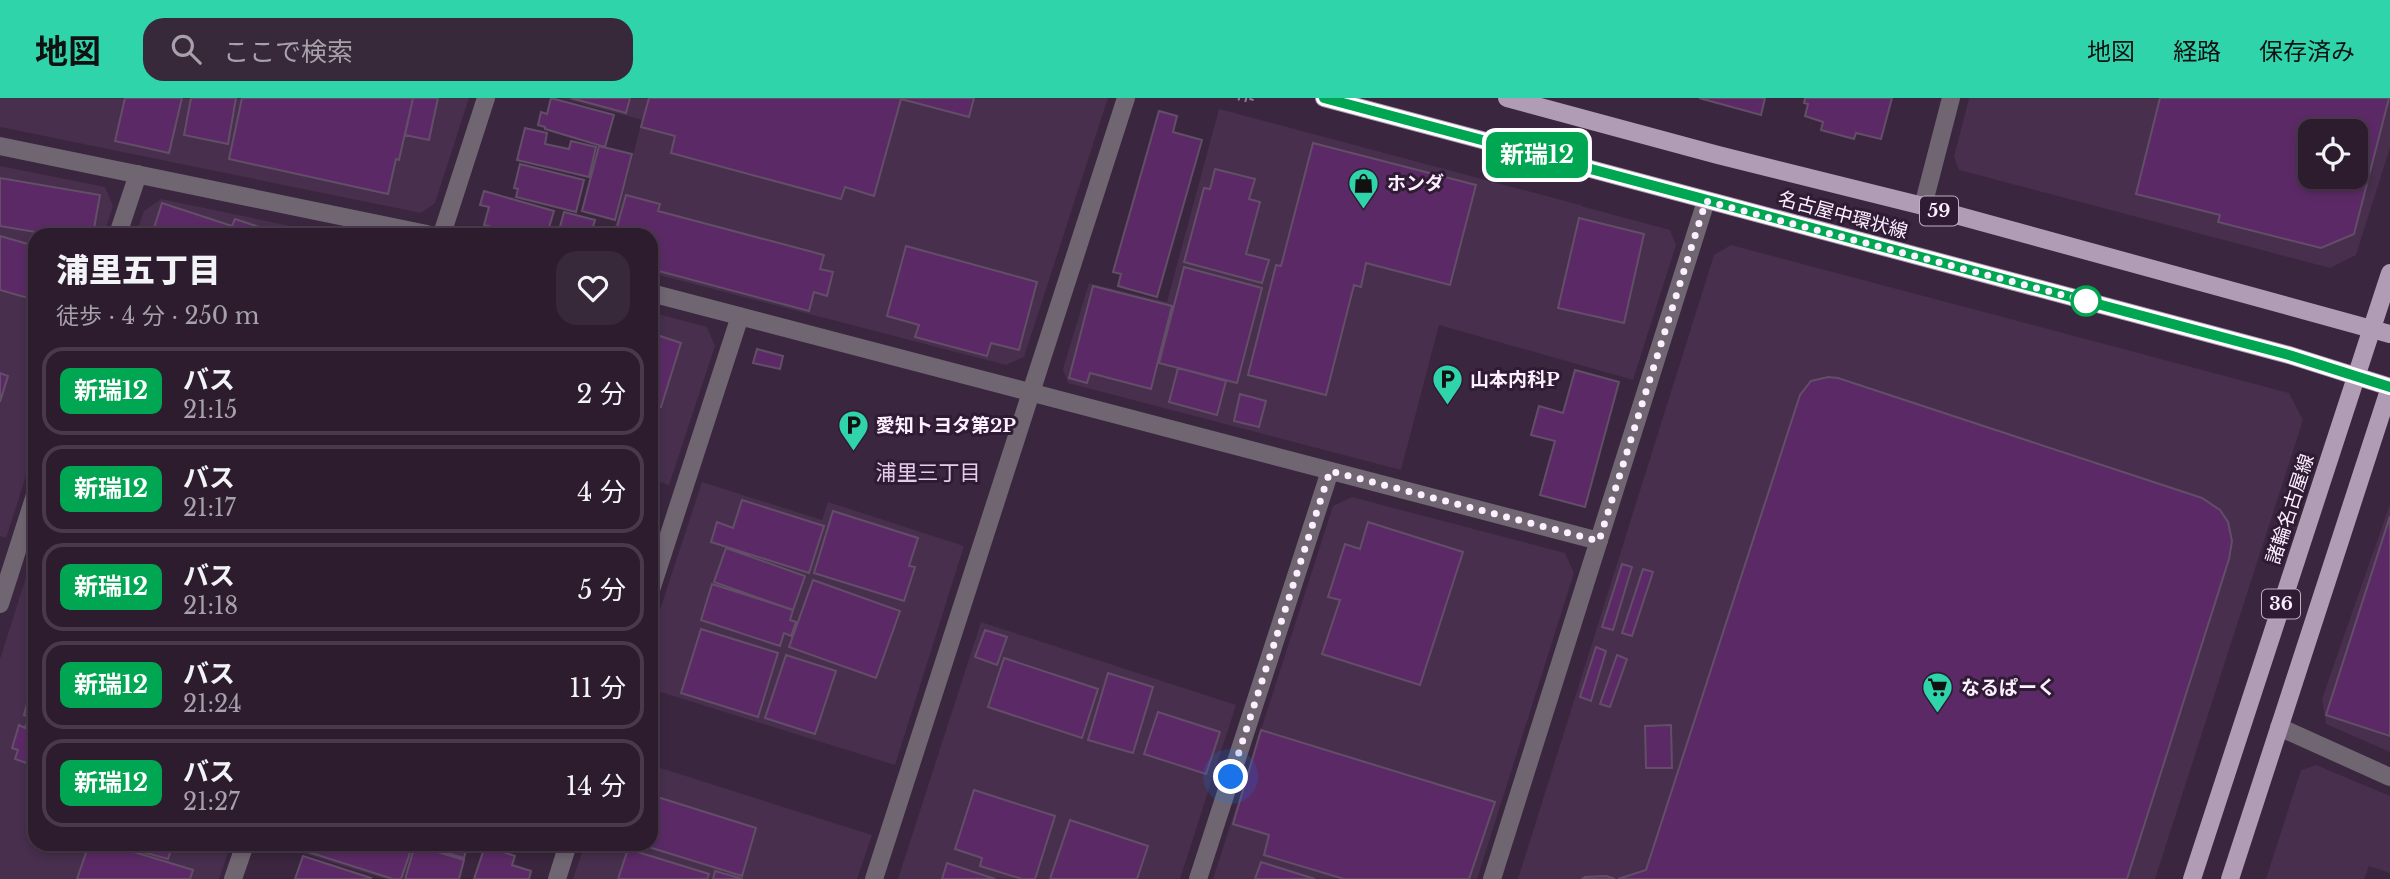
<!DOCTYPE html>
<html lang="ja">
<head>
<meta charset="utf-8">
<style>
	:root { --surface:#2c1c2e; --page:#38293a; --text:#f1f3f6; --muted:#a6a1aa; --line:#483a4a; --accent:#30d4aa }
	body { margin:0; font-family:"Libre Baskerville","Noto Sans JP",serif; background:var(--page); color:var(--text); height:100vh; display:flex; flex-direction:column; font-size:26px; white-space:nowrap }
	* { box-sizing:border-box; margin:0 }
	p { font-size:23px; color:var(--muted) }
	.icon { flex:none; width:38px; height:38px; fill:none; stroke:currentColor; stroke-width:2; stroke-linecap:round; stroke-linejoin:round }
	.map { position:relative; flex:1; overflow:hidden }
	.panel { position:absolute; left:28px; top:130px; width:630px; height:623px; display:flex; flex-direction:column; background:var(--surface); border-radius:21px; box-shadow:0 4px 10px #0003,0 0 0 2px var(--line) }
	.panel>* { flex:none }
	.badge { padding:0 14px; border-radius:10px; font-size:24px; line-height:46px }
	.controls { position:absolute; left:2298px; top:21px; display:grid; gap:14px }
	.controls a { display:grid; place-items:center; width:70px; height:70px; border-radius:14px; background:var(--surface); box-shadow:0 4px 10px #0003,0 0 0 2px var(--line); font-size:35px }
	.you { position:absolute; width:35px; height:35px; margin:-18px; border:5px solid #fff; border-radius:50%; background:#1a73e8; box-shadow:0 0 0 10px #1a73e833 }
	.map>.badge { position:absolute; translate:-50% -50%; box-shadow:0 0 0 4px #fff }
	.round { display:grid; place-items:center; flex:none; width:74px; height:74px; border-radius:21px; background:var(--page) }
	.head { display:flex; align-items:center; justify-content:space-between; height:119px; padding:0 28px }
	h1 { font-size:33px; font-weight:800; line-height:52px }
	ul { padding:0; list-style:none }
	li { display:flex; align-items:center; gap:21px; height:88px; margin:0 14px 10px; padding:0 14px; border:4px solid var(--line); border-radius:21px }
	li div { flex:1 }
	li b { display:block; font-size:26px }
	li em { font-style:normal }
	li .badge { min-width:77px; font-weight:700; text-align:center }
	header { display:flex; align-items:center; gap:42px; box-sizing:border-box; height:98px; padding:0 35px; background:var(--accent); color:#111 }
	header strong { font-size:33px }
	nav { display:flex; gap:38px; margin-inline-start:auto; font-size:24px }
	.search { width:490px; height:63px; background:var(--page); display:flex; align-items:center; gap:18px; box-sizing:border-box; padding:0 24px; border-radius:21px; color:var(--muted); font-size:26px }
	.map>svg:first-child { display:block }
</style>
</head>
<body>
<header>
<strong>地図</strong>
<div class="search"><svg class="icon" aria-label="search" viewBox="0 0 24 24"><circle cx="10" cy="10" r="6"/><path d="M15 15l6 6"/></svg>ここで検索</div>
<nav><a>地図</a><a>経路</a><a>保存済み</a></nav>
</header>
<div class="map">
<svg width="2390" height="781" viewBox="0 0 2390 781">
	<rect width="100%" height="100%" fill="#3a263e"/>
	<!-- built -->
	<path fill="#472f4d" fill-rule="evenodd" d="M0 0H469L435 105 421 115 0 29Z
		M560 0H1108L1024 259 1006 267 651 175V136H613L642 22Z
		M1969 0H2390V50L2356 157 2330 170 1959 72 1954 59ZM2310 33H2356V79H2310Z
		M1219 11 1580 107 1581 105V108L1670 132 1676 147 1633 282 1439 227 1401 372 1068 285 1063 271 1089 185 1167 204Z
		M0 68 105 89 113 108 104 136H35V350L6 440 0 438Z
		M161 101 329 136H136L144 113Z
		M1731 147 2289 295 2303 322 2155 781H1518L1714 157Z
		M651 214 707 229 715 248 669 387 651 381Z
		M702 384 822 422 828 404 964 448 895 667 651 591V539Z
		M1352 399 1565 455 1574 475 1477 781H1213L1333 408Z
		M2390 406V654L2326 626 2322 601Z
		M35 451V746H231L219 781H0V561Z
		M981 524 1236 607 1180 781H898Z
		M651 667 872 737 857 781H573L585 746H651Z
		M2316 667 2390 698V775L2369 768 2364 781H2266L2301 672Z
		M273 746H415L403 781H385Z"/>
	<!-- building -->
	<path fill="#5b2a66" stroke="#634e68" stroke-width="2" fill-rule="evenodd" d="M125 0H182L169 55 115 43Z
		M191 0H236L228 46 184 37Z
		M242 0H413L399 62 396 61 388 96 229 61Z
		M413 0H438L429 42 405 37Z
		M551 0 614 17 605 49 545 31V29L538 27 541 14 547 16Z
		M571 0H630L626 15Z
		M649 0H974L969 19 901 1 874 98 845 89 841 101 671 55 675 38 641 29Z
		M1699 0H1765L1761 17Z
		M1805 0H1892L1881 41 1856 35 1854 41 1821 32 1823 24 1805 18 1808 6 1804 5Z
		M2160 0H2389L2354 136 2321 150 2218 124 2220 117 2136 96ZM2310 33H2356V79H2310Z
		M1159 13 1177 18 1173 34 1202 42 1157 199 1118 188 1121 176 1113 174Z
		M525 30 547 35 545 46 569 51 571 43 596 49 589 79 517 62Z
		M1313 45 1476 87 1450 187 1366 165 1361 189 1354 187 1326 297 1248 277 1276 167 1281 168Z
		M599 48 632 56 615 122 582 113Z
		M520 66 584 82 576 114 516 99 518 91 514 90Z
		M1215 71 1255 81 1249 101 1260 104 1246 156 1269 162 1262 185 1184 164 1204 90 1210 91Z
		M0 80 100 97 93 136H47L0 128Z
		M484 93 554 113 547 136H520L484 127 489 109 480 107Z
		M626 97 660 106 658 113 824 157 820 171 833 174 827 198 814 194 809 213 651 171V136H615Z
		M162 105 232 128 235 121 278 135V136H152Z
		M564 114 595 122 591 136H558Z
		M1579 120 1644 136 1624 225 1558 210Z
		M0 138 35 148V202L0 192Z
		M906 148 1037 184 1019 252 991 245 987 258 915 239 919 227 887 218Z
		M1184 169 1262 190 1237 285 1159 265Z
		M1093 188 1172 208 1151 291 1090 275 1087 285 1069 280Z
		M651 235 681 245 661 309 651 306Z
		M757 251 783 258 780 271 753 265Z
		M1178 270 1226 283 1217 317 1169 304Z
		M1575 272 1619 284 1585 409 1540 397 1555 343 1531 337 1539 308 1563 315Z
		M0 275 8 278 0 304Z
		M1828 279 1838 280 2202 400 2220 412 2228 424 2232 443 2229 461 2127 781H1618L1646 772 1800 297 1811 283Z
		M1240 296 1266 303 1259 329 1234 323Z
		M742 402 824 428 809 475 711 444 717 424 733 430Z
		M833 413 918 440 909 468 915 469 904 503 814 475Z
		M2390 418V638L2326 617Z
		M1368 424 1463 454 1420 587 1322 556 1340 502 1328 499 1345 446 1360 451Z
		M726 450 805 478 793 512 714 484Z
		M1622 466 1632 469 1613 532 1602 529Z
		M1643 471 1653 474 1632 538 1622 535Z
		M813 482 900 513 876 580 789 549Z
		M712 486 793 512 790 522 796 524 791 538 784 535 780 548 701 522Z
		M701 531 778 555 758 619 681 595Z
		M985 532 1007 539 997 567 975 559Z
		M1596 549 1606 553 1591 603 1580 599Z
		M786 557 836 573 815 636 765 620Z
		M1617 557 1627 561 1610 609 1600 606Z
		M1004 560 1098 591 1082 640 988 609Z
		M1108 575 1153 589 1133 655 1088 642Z
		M35 576V620L24 617Z
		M1158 614 1220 634 1206 676 1144 656Z
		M28 622 35 624V668L15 661 18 652 12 650 19 627 25 630Z
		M1671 627 1672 670H1646L1645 628Z
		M1261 632 1495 704 1469 781H1344L1264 757 1269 737 1233 726Z
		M974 692 1055 718 1035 781H1022L980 768 982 760 955 751Z
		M651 697 756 730 742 778 639 746H651Z
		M1070 722 1148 748 1137 781H1050Z
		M89 746H108L193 772 190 781H77Z
		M114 746H173L168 761Z
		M304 746H413L401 781H393L302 752Z
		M417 746H468L464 760Z
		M415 747 464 762 459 781H405Z
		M485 748 515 758 512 767 531 773 529 781H474Z
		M628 751 709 776 707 781H618Z
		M303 758 371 780 370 781H295Z
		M1261 764 1315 781H1255Z
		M947 765 995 781H942Z
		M715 773 743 781H713Z
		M1606 778 1615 781H1582L1585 779Z"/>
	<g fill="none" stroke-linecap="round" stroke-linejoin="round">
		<!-- path -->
		<path stroke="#8e7d92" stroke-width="4.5" stroke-dasharray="2 5" stroke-linecap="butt" d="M1238 0 1251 3 1252 0"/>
		<!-- street -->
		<path stroke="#706672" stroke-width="18" d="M0 48 427 136
			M1923 108 1951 0
			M118 136 138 76
			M442 136 486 0
			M651 195 1599 443
			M651 492 740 218
			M0 506 35 397
			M2279 629 2390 679
			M233 781 245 746
			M557 781 568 746
			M874 781 1126 0
			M1198 781 1330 373
			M1492 781 1706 103"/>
		<!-- primary -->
		<path stroke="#b09cb5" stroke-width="18" d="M1324 0 2289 257 2390 289
			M1507 0 1718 57 1923 108 2390 236
			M2192 781 2390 175
			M2230 781 2390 289"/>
	</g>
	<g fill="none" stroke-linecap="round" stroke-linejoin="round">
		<defs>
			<path id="line" d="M1324 0 2289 257 2390 289"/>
		</defs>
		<!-- line casing -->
		<use href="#line" stroke="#fff" stroke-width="16"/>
		<!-- line -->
		<use href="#line" stroke="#00a651" stroke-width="10"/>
		<!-- walk -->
		<path stroke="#fcefff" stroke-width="7" stroke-dasharray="0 12.6" d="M1231 679 1330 373 1599 443 1706 103 2086 203"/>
	</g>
	<!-- icons -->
	<defs>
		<symbol id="shop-pin" viewBox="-11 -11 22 30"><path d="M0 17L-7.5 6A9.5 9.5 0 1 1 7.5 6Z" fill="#30d4aa" stroke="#2f1c34"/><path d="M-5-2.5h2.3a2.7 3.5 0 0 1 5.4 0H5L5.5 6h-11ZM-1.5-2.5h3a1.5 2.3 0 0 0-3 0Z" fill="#111"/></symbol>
		<symbol id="parking-pin" viewBox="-11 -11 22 30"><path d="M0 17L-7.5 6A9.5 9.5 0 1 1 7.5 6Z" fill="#30d4aa" stroke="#2f1c34"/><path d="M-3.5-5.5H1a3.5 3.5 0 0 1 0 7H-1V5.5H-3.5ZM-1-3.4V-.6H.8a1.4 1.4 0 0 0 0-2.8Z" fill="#111"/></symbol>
		<symbol id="supermarket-pin" viewBox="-11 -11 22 30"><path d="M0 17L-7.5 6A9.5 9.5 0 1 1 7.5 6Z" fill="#30d4aa" stroke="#2f1c34"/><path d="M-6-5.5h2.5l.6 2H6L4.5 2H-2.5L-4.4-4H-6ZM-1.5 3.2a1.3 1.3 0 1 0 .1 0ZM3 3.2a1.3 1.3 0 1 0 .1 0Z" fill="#111"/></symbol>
	</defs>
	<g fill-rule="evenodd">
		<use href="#shop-pin" x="1346" y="68" width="35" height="47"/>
		<use href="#parking-pin" x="1430" y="264" width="35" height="47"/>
		<use href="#parking-pin" x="836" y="310" width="35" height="47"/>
		<use href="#supermarket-pin" x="1920" y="572" width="35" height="47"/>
	</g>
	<!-- markers -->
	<circle fill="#fff" stroke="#00a651" stroke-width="3.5" cx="2086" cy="203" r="14"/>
	<g text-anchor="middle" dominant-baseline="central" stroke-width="6" stroke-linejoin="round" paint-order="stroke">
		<!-- shield labels -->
		<g fill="#2f1c34" stroke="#beb0c2" stroke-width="2">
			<rect x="1920" y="98.5" width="38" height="29" rx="5"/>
			<rect x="2262" y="491.5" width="38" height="29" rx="5"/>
		</g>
		<g font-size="18" font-weight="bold" fill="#fcefff">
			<text x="1939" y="113">59</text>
			<text x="2281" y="506">36</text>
		</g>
		<!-- poi labels -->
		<g font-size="19" font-weight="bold" fill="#fcefff" stroke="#2f1c34" text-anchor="start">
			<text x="1387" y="85">ホンダ</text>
			<text x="1470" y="281">山本内科P</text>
			<text x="876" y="327">愛知トヨタ第2P</text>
			<text x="1961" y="589">なるぱーく</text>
		</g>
		<!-- street labels -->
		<g font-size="19" fill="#fcefff" stroke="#2f1c34">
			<text transform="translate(1843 117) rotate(15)">名古屋中環状線</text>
			<text transform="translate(2290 411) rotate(-72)">諸輪名古屋線</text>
		</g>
		<!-- neighbourhood labels -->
		<g font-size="21" fill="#e5ccea" stroke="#2f1c34">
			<text x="928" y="375">浦里三丁目</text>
		</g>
	</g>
</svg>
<div class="controls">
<a><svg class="icon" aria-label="locate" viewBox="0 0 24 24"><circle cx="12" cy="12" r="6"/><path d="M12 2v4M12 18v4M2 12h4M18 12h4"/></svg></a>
</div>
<div class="you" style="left:1231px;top:679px"></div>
<b class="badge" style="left:1537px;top:57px;background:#00a651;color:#fff">新瑞12</b>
<section class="panel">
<div class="head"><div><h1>浦里五丁目</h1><p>徒歩 · 4 分 · 250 m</p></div><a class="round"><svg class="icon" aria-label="heart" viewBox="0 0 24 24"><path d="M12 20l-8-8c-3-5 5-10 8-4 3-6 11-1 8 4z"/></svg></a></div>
<ul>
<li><span class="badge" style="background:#00a651;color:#fff">新瑞12</span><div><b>バス</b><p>21:15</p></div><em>2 分</em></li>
<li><span class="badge" style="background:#00a651;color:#fff">新瑞12</span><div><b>バス</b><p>21:17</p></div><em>4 分</em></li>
<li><span class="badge" style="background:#00a651;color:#fff">新瑞12</span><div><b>バス</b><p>21:18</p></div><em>5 分</em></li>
<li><span class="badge" style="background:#00a651;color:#fff">新瑞12</span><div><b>バス</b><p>21:24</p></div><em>11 分</em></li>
<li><span class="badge" style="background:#00a651;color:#fff">新瑞12</span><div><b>バス</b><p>21:27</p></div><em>14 分</em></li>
</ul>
</section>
</div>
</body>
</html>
